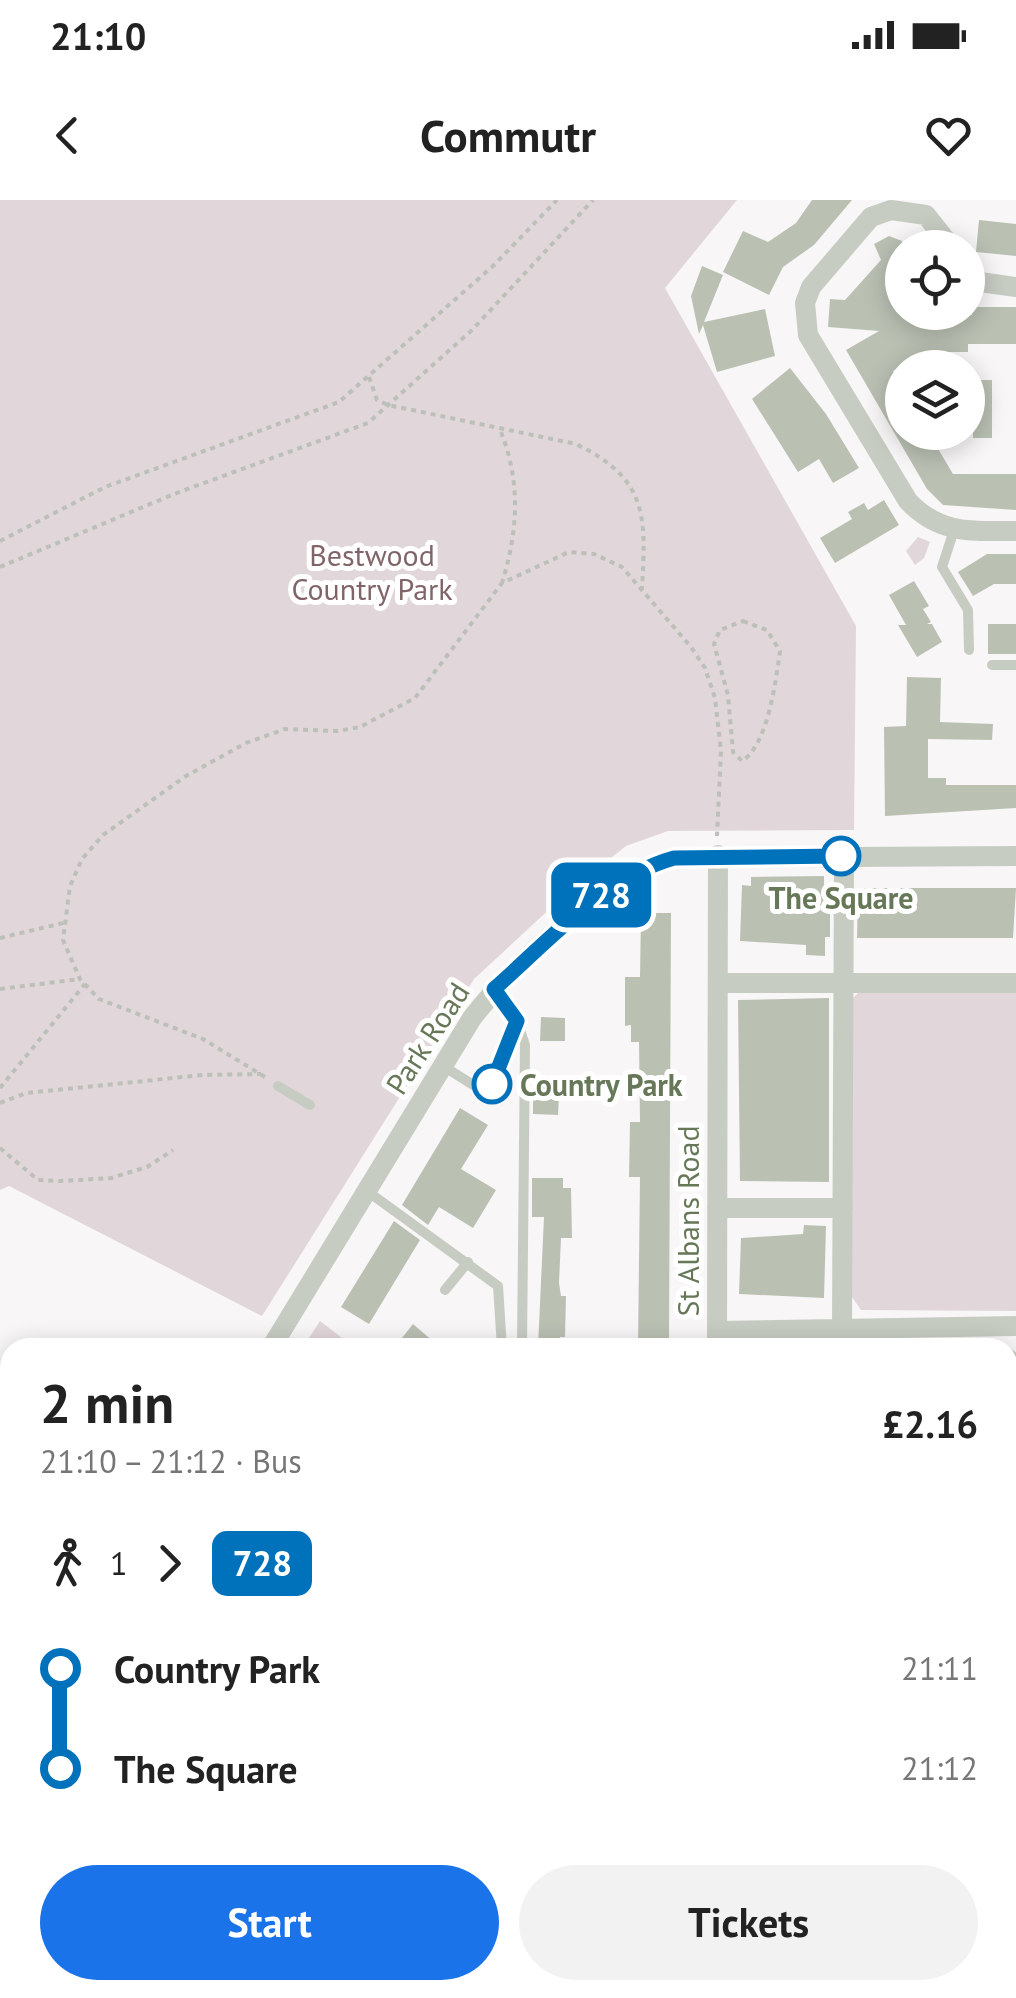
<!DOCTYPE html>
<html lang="en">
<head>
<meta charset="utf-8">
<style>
	:root { --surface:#fff; --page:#f2f2f2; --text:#222; --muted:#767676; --accent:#1a73e8 }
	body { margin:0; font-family:"PT Sans",sans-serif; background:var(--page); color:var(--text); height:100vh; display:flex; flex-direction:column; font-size:38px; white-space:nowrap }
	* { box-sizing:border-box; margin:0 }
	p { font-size:32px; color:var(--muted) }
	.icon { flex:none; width:55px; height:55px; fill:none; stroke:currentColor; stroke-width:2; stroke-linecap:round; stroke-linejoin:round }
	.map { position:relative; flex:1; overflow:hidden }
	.drawer { position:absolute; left:0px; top:1138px; width:1018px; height:662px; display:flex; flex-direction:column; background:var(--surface); border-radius:30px 30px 0 0; box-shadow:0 5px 25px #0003 }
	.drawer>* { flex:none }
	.badge { padding:0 20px; border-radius:15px; font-size:35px; line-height:65px }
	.buttons { position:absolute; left:885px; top:30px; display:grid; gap:20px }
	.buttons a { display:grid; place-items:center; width:100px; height:100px; border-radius:50%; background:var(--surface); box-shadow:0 5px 25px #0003; font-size:50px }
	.map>.badge { position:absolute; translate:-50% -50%; box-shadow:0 0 0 5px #fff }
	.legs { display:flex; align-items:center; gap:15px; height:110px; padding:0 40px; font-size:32px }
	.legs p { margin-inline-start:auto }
	.overview { display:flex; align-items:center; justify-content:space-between; height:170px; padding:0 40px }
	h1 { font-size:55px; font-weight:600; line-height:75px }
	.cta { display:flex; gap:20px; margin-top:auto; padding:20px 40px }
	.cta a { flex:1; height:115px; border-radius:60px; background:var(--accent); color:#fff; font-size:40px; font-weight:600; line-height:115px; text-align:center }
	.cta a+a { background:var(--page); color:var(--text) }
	ul { padding:0 40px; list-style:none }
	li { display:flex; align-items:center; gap:35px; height:100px; font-size:38px }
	li i { display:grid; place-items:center; width:15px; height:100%; margin:0 12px; background:currentColor }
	li i::after { content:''; width:25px; height:25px; margin:-12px; border:8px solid; border-radius:50%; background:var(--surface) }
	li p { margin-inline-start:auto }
	li:first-child i { background:linear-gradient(#0000 50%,currentColor 0) }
	li:last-child i { background:linear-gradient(currentColor 50%,#0000 0) }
	.status { display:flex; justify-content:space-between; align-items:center; height:70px; padding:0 50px; background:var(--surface); direction:ltr }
	.status svg { height:28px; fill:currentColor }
	header { display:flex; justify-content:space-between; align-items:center; height:130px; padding:0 40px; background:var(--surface); font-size:45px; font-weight:600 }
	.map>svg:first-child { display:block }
</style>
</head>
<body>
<div class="status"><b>21:10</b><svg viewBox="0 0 49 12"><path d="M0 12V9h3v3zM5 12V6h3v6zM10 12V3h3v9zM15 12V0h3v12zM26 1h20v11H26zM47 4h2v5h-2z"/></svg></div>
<header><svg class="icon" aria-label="back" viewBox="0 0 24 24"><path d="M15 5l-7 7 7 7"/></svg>Commutr<svg class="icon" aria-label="heart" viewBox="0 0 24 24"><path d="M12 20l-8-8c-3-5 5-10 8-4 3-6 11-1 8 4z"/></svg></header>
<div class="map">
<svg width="1016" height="1798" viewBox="0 0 1016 1798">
	<rect width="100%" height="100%" fill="#f9f6f8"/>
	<!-- green -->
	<path fill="#e1d6d9" d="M0 0H737L665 88 856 426 854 630 668 631 626 646 568 692 474 779 262 1116 9 986 0 990Z
		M918 337 930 342 924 358 915 365 906 351Z
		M1016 789V1111L861 1110 852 1097V799L861 790Z
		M320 1121 354 1147H303Z"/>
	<!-- building -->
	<path fill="#bac1b3" d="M812 0H852L814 45 783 67 769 95 723 72 743 31 768 42 796 23Z
		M979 20 1016 24V56L976 52Z
		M889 36 902 41V112L972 115V107H1016V144H968V152H924L893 171 902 187V232H928L953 274H1016V310L943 305 927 289 846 150 879 131 828 127 830 99 845 100 881 60 874 44Z
		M702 66 723 75 704 122 765 109 775 156 717 172 703 125 699 134 691 96Z
		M790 168 826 214 859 268 833 283 819 259 798 272 752 199Z
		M973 180H992V238H973Z
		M884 300 899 325 835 363 820 338 852 319 848 312 864 303 868 310Z
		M987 354H1016V384H994L973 396 958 372Z
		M914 381 929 406 923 409 931 422 927 424H932L942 442 917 457 898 425H906L889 395Z
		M988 424H1016V454H988Z
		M907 477 941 478 940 522 993 524 992 540 928 539V578H946V585H1016V608L885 616 884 527 906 526Z
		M824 676V688H830V737H825V756L806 755V745L740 741 742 685 751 686V677Z
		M858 688H1016L1013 738H857Z
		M641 713H671L669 1148H638L640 977H629L630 922H640L639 842H631V825L625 826V777H640Z
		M829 798V982L740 981 738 800Z
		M541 817 565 818V841H540Z
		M533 878H560L558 915 533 914Z
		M460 908 488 925 461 969 496 990 473 1028 439 1007 428 1025 402 1005Z
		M532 978H563V988H571L572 1038H561L559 1083 561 1096H566L565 1137H560V1147H538L544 1017H532Z
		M394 1021 420 1040 369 1124 341 1107Z
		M804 1025 826 1026 824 1098 739 1094 741 1038 803 1034Z
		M413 1124 441 1148H394Z"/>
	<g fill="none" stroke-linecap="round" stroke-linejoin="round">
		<!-- path -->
		<path stroke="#bcc0b9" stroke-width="4" stroke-dasharray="5 5" stroke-linecap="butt" d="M369 177 377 200 388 205 576 244C648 279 646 316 642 389
			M501 232C521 283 518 331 502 383
			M0 341 105 287 339 202 493 66 557 0
			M0 367 174 294 368 223 472 130 593 0
			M743 421 767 430 780 451C776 480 768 545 742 561L733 552 728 495 714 444 720 430Z
			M0 738 63 723
			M0 789 80 779
			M265 877 203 839 99 799 80 779 63 740 70 686 82 659 103 635 186 576 246 543 285 529 337 531 360 527 415 498 502 383 569 352 594 354 622 367 691 447 705 468 715 498 721 551 717 636
			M0 888 85 784
			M0 903 26 893 203 875 261 874
			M0 948 38 980 60 981 111 978 147 967 173 950
			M1008 1210 1016 1205
			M1008 1224 1016 1223
			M249 1798 252 1790"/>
		<!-- service -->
		<path stroke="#c7ccc3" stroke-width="10" d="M954 330 942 367 968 410 969 450
			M992 465H1016
			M517 821 525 845 522 1148
			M443 866 478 888 496 879 517 821 496 791
			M278 886 310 905
			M367 991 498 1086 502 1148
			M445 1090 468 1062"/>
		<!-- minor -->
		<path stroke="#c7ccc3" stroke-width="20" d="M952 48 926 15 891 10 871 17 811 87 805 103 808 135 908 301C940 335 973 331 1016 331
			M968 72 980 82 1016 87
			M718 783H1016
			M717 1008H843
			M842 1129 844 656
			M717 1131 1016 1126
			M271 1148 472 818C515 763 607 677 674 658L1016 656
			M717 1148 718 655
			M1008 1159 1016 1172
			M1008 1462 1016 1460
			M0 1577 10 1563
			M1008 1712H1016
			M537 1798 541 1790"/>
	</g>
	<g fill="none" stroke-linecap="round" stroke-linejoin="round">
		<defs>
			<path id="line-1" d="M492 884 517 821 494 789C549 741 603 678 674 658L841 656"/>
		</defs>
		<!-- line-1 casing -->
		<use href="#line-1" stroke="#fff" stroke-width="22"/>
		<!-- line-1 -->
		<use href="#line-1" stroke="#0072bc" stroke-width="15"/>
	</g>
	<!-- markers -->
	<g fill="#fff" stroke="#0072bc" stroke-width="5">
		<circle cx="841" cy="656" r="18"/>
		<circle cx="492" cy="884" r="18"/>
	</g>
	<g text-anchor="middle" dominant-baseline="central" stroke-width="10" stroke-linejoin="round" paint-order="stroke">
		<!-- park labels -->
		<g font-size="30" fill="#806468" stroke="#fff">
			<text x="372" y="354">Bestwood<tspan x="372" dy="34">Country Park</tspan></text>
		</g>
		<!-- stop labels -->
		<g font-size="30" font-weight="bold" fill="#677858" stroke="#fff">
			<text x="841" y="697">The Square</text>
			<text x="520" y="884" text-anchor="start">Country Park</text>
		</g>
		<!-- street labels -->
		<g font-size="30" fill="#677858" stroke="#fff">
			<text transform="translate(427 838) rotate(-57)">Park Road</text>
			<text transform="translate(687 1021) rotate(-90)">St Albans Road</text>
		</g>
	</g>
</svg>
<div class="buttons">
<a><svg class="icon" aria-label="locate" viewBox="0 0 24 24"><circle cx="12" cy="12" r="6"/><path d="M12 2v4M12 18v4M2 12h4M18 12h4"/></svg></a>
<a><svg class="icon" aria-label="layers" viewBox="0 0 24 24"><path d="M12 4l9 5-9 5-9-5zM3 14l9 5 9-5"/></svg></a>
</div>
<b class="badge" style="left:601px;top:695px;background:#0072bc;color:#fff">728</b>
<section class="drawer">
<div class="overview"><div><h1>2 min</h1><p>21:10 – 21:12 · Bus</p></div><b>£2.16</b></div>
<div class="legs"><svg class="icon" aria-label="walk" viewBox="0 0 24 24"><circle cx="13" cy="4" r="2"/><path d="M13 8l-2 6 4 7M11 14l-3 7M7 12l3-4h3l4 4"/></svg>1<svg class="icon" aria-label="forward" viewBox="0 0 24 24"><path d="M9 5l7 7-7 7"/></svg><b class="badge" style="background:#0072bc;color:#fff">728</b></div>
<ul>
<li><i style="color:#0072bc"></i><b>Country Park</b><p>21:11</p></li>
<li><i style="color:#0072bc"></i><b>The Square</b><p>21:12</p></li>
</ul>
<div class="cta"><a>Start</a><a>Tickets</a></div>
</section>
</div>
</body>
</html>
